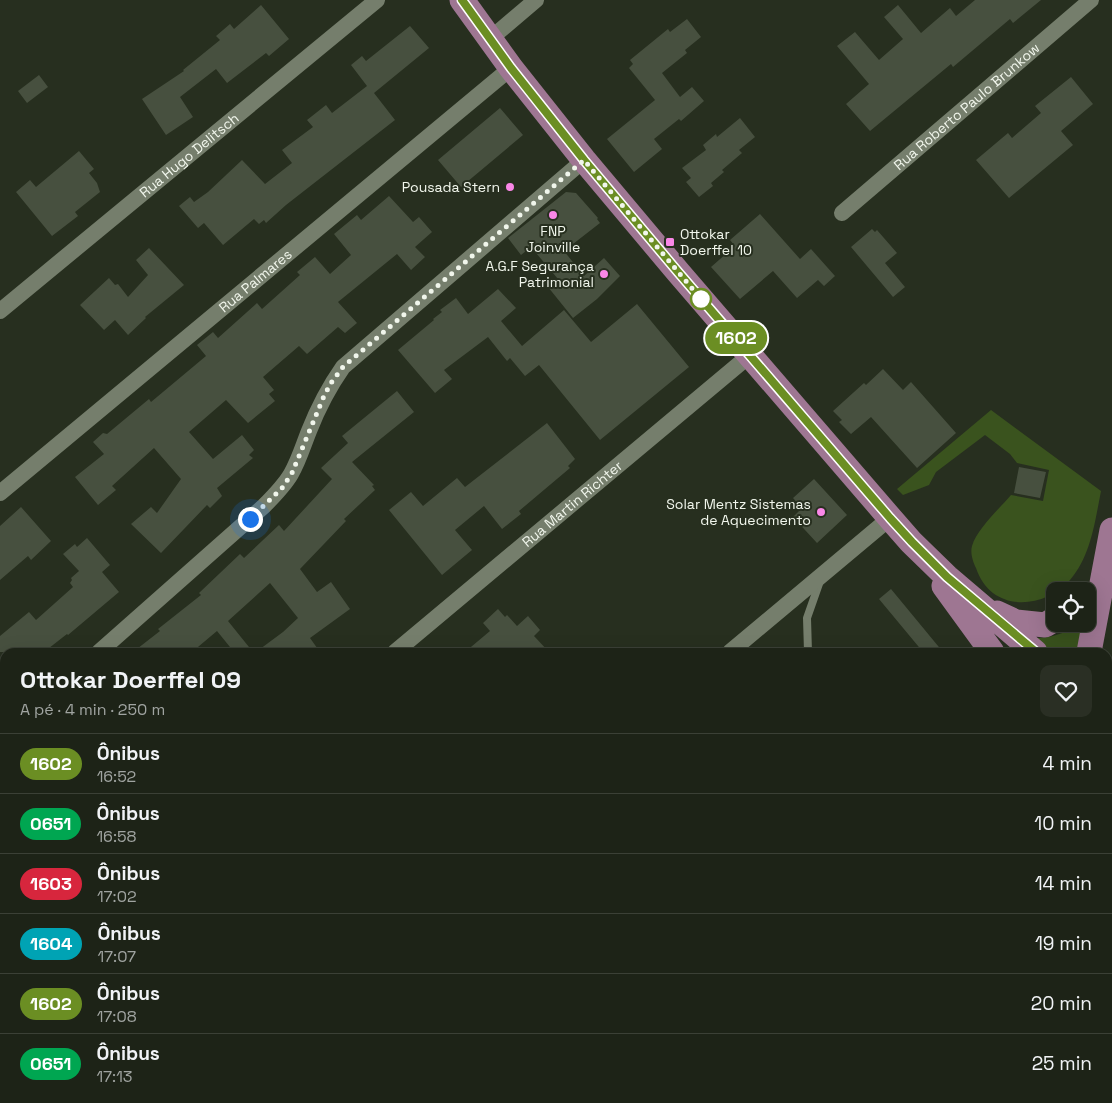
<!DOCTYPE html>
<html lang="pt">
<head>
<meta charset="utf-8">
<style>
	:root { --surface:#1d2317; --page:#2a2f24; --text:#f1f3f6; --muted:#a0a4a1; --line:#3b4036 }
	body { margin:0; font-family:"Space Grotesk",sans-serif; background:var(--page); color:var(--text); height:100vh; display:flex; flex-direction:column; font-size:19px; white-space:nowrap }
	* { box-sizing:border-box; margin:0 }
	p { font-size:16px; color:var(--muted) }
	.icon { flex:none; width:28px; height:28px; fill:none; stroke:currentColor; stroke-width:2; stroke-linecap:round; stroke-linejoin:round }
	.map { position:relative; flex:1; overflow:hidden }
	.details { position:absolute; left:0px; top:648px; width:1112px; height:456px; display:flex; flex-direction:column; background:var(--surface); border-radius:15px 15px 0 0; box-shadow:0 5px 20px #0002,0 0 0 1px var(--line) }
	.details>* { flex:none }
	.badge { padding:0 10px; border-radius:16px; font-size:18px; line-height:32px }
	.controls { position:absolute; left:1046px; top:582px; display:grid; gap:10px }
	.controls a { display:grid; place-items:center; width:50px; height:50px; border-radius:10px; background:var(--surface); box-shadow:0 5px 20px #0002,0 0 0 1px var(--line); font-size:25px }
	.you { position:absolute; width:25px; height:25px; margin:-12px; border:4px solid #fff; border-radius:50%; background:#1a73e8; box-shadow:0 0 0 8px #1a73e833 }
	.map>.badge { position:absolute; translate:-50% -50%; box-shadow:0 0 0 2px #fff }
	.round { display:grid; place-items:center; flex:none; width:52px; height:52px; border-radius:10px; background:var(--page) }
	.overview { display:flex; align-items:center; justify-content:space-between; height:85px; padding:0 20px }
	h1 { font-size:24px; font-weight:600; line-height:38px }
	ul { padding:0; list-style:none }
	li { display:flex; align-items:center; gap:15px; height:60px; padding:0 20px; border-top:1px solid var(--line) }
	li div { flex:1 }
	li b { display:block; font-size:19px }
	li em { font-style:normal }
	li .badge { min-width:55px; font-weight:700; text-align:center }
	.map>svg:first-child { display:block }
</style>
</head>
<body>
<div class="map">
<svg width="1112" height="1103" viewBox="0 0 1112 1103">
	<rect width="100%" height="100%" fill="#272f1f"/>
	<!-- green -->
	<path fill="#3a531e" d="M991 410 1101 491C1095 521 1091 556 1070 580 1043 610 991 613 976 568 973 562 970 553 972 546 977 529 999 509 1011 495L1043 501 1049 470 1017 463 1010 454 985 435 936 472 929 485 903 495 897 489Z
		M1078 624H1087L1078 652H1045L1026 638C1047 639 1061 636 1078 624Z"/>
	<!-- building -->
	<path fill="#47503f" d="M975 0H1041L1013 23 1010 19 953 67 951 64 870 131 846 104 869 84 837 46 855 32 879 60 903 39 884 17 898 5 921 33 950 8 956 16Z
		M261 5 289 39 269 56 266 53 227 83 216 69 180 97 193 117 166 135 142 99 184 71 183 70 220 40 216 36 230 24 234 29Z
		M687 19 701 37 685 50 687 53 662 73 680 97 692 87 704 101 681 121 679 119 654 139 662 149 634 172 607 139 655 100 629 68 633 64 630 60 668 29 670 32Z
		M410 26 429 48 374 93 395 120 286 205 266 223 264 220 259 224 254 219 223 245 204 223 198 228 179 206 190 197 194 202 208 192 242 160 265 184 292 163 282 150 313 127 307 120 326 105 332 113 367 86 351 65 362 56 366 61Z
		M39 75 48 87 27 103 18 91Z
		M1071 77 1093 104 1061 131 1073 145 1009 198 976 160 1008 133 1012 138 1041 113 1035 106Z
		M500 108 523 135 461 187 438 160Z
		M740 118 755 137 739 150 742 153 722 170 724 172 711 183 713 186 699 197 686 182 691 178 682 168 706 150 703 145 716 134 717 137Z
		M79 151 94 169 89 173 97 183 100 192 75 212 78 216 52 236 16 192 30 180 36 187Z
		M566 192 576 193 598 218 597 219 600 223 564 251 584 276 604 258 620 276 597 299 573 318 548 287 558 279 531 247 521 255 508 238Z
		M389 196 413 222 419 217 432 232 415 247 425 257 411 270 397 254 338 302 357 323 345 333 338 327 307 354 299 346 263 377 274 390 269 394 275 401 248 423 226 400 189 432 213 459 242 435 254 450 249 455 253 458 217 488 222 496 210 508 207 505 161 553 131 524 151 507 157 513 181 479 154 448 112 486 116 490 98 505 75 477 104 454 93 442 103 433 107 434 149 399 151 402 206 356 197 345 213 332 218 338 257 303 262 309 300 275 297 272 315 257 330 274 351 255 334 234 357 215 361 220Z
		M760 214 800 259 811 249 835 276 824 286 818 280 797 298 773 271 740 299 711 267 735 246 730 240Z
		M872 229 875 232 877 230 897 253 885 263 905 287 893 297 851 247Z
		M149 248 184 285 145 317 146 318 128 335 115 320 104 330 80 305 109 278 115 285 118 284 128 297 148 275 136 260Z
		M498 289 516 308 501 321 522 346 564 310 591 342 637 304 689 367 600 440 539 365 525 376 510 358 507 361 488 337 444 370 452 379 435 393 398 350 434 320 433 319 442 312 440 310 456 298 468 314Z
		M883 369 903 390 911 382 956 433 917 468 871 417 851 434 839 422 842 420 833 411 864 383 866 385Z
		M397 391 414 412 352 462 374 485 372 486 375 490 344 519 346 521 300 569 317 592 331 582 350 609 310 638 320 652H256L283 632 298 618 270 583 228 621 253 652H234L217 631 192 652H133L160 631 158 629 201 595 199 593 240 554 244 558 279 525 284 531 332 479 321 468 348 443 342 436Z
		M547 423 575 459 568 466 570 468 519 511 521 514 502 529 484 506 455 530 472 550 442 575 389 510 411 492 423 506 457 478 465 487Z
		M1019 467 1046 472 1040 498 1014 493Z
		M814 479 847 515 817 543 793 517 802 508 793 498Z
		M21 507 51 541 31 560 28 556 0 580V526Z
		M87 538 110 565 102 572 119 592 68 635 67 634 44 652H0V636L29 612 36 620 73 587 70 583 72 580 71 578 79 571 63 554 75 544 77 547Z
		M891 589 943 652H923L879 599Z
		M498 609 505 617 507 615 517 626 528 616 540 630 534 636 549 652H465L490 631 483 623Z"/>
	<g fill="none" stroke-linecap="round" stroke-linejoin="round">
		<!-- service -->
		<path stroke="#757e6c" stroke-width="8" d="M808 652 807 618 820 581
			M0 742 5 737
			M937 1103 938 1099"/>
		<!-- minor -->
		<g stroke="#757e6c" stroke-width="16">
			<path d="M490 39 536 0"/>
			<path id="s1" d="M842 213 1091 0"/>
			<path id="s2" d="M0 311 377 0"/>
			<path id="s3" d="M0 493 511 68"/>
			<path d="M99 652 264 506C274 496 284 486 291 474 299 460 303 446 309 431 318 408 329 387 343 367L584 160"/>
			<path id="s4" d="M395 652 750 355"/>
			<path d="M730 652 890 518"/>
			<path d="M0 983 5 979"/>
			<path d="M182 1103 185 1099"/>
		</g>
		<!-- primary -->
		<path stroke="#9e7692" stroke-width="25" d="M462 0 511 68 584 160 678 272 890 518 911 542 947 577 1035 652
			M944 586 992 652
			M997 613 1016 622 1045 625 1055 619
			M1089 652 1112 530
			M1108 712 1112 715
			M1108 826 1112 830
			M1108 1090 1112 1068
			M1006 1103 1007 1099"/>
		<!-- motorway -->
		<path stroke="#ba70ac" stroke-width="28" d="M1108 765 1112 742
			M1108 911 1112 888
			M1041 1103 1042 1099
			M1070 1103 1071 1099"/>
	</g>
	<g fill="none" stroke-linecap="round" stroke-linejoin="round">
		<defs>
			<path id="line" d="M462 0 511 68 584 160 678 272 890 518 912 542 947 577 1036 652"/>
		</defs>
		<!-- line casing -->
		<use href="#line" stroke="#fff" stroke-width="11"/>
		<!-- line -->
		<use href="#line" stroke="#6b8e23" stroke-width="8"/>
		<!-- walk -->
		<path stroke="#f1f6ec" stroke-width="5" stroke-dasharray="0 9" d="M250 519 282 488 292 473 324 396 331 383 343 367 584 160 701 299"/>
	</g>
	<!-- markers -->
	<g fill="#fa87e7" stroke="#272f1f" stroke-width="2">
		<circle cx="510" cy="187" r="5"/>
		<circle cx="553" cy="215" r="5"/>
		<rect x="665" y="237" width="10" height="10" rx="2.5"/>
		<circle cx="604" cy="274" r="5"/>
		<circle cx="821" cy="512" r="5"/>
	</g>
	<circle fill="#fff" stroke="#6b8e23" stroke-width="2.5" cx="701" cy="299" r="10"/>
	<g text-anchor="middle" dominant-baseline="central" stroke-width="4" stroke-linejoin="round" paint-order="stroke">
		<!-- street labels -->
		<g font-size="14" fill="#f1f6ec" stroke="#272f1f">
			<text stroke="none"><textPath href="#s1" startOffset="164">Rua Roberto Paulo Brunkow</textPath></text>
			<text stroke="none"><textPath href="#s2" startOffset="245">Rua Hugo Delitsch</textPath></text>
			<text stroke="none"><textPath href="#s3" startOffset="332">Rua Palmares</textPath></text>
			<text stroke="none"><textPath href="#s4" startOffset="231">Rua Martin Richter</textPath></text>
		</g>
		<!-- poi labels -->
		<g font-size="14" fill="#f1f6ec" stroke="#272f1f" text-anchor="end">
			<text x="500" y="187">Pousada Stern</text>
			<text x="553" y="231" text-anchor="middle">FNP<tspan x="553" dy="16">Joinville</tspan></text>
			<text x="680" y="234" text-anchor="start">Ottokar<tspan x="680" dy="16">Doerffel 10</tspan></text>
			<text x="594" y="266">A.G.F Segurança<tspan x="594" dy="16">Patrimonial</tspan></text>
			<text x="811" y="504">Solar Mentz Sistemas<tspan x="811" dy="16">de Aquecimento</tspan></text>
		</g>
	</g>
</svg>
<div class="controls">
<a><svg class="icon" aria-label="locate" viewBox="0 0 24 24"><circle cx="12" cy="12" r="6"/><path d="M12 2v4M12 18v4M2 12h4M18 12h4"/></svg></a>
</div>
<div class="you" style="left:250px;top:519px"></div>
<b class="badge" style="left:736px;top:338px;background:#6b8e23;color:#fff">1602</b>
<section class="details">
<div class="overview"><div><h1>Ottokar Doerffel 09</h1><p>A pé · 4 min · 250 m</p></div><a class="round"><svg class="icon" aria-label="heart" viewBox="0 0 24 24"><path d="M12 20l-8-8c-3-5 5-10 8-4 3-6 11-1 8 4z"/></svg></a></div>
<ul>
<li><span class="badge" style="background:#6b8e23;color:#fff">1602</span><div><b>Ônibus</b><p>16:52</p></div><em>4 min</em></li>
<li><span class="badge" style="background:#00a651;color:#fff">0651</span><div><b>Ônibus</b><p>16:58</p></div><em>10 min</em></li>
<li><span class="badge" style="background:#d7263d;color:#fff">1603</span><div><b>Ônibus</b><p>17:02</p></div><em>14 min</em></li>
<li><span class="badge" style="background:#00a3b4;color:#fff">1604</span><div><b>Ônibus</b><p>17:07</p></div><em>19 min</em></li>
<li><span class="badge" style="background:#6b8e23;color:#fff">1602</span><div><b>Ônibus</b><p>17:08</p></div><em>20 min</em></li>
<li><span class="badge" style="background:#00a651;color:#fff">0651</span><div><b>Ônibus</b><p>17:13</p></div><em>25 min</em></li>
</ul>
</section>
</div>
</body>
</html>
